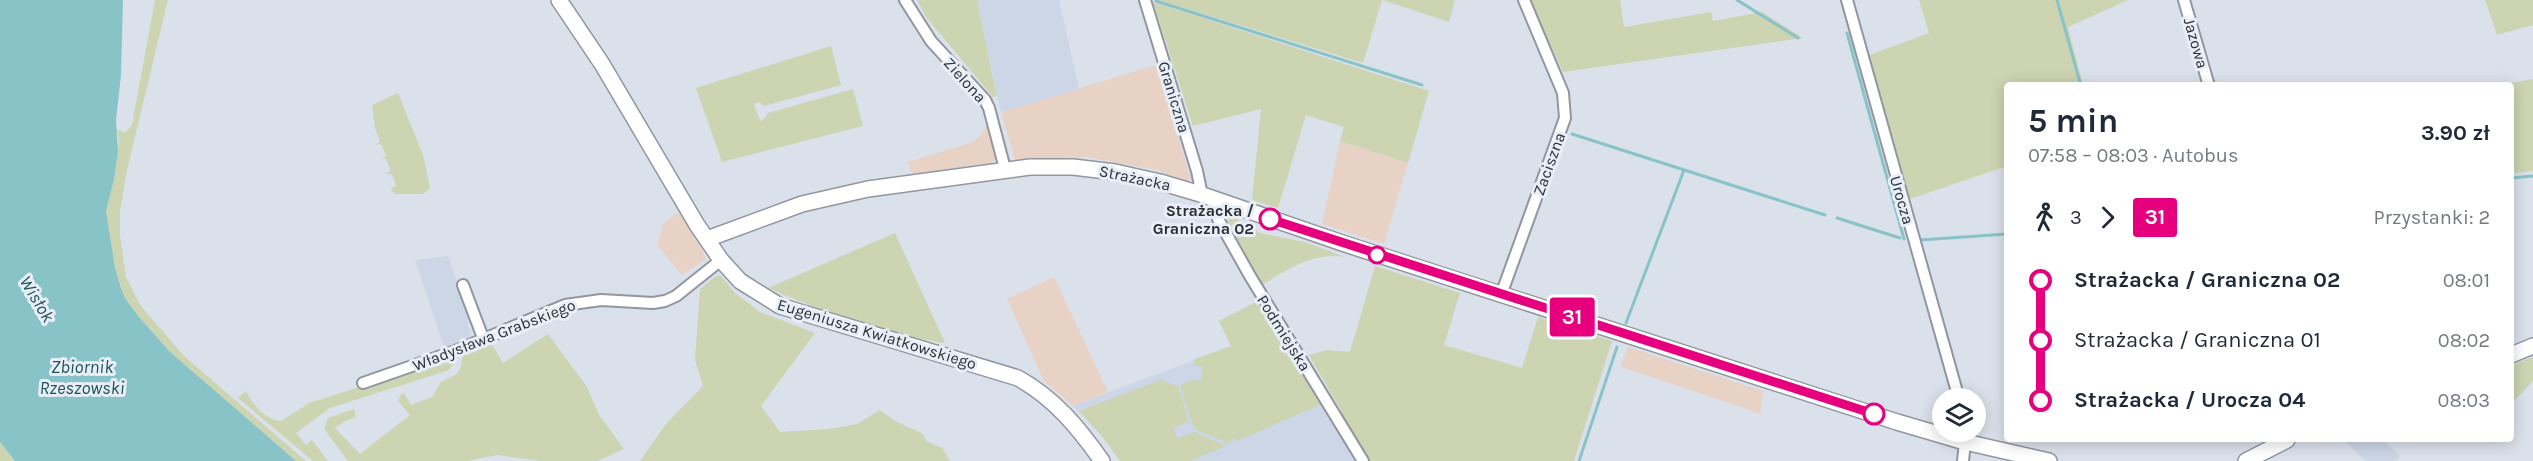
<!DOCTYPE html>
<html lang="pl">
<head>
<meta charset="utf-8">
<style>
	:root { --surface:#fff; --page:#f2f2f3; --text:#1f2937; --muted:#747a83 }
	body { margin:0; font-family:Karla,sans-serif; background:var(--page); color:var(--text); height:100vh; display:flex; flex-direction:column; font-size:22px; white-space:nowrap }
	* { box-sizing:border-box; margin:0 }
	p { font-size:20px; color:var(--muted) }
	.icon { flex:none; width:33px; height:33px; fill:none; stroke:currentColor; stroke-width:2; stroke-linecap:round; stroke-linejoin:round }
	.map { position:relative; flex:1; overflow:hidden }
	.side { position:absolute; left:2004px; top:82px; width:510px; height:360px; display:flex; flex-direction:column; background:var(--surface); border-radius:6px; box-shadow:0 3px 15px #0003 }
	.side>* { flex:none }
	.badge { padding:0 12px; border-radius:4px; font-size:21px; line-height:39px }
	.fabs { position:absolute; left:1932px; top:388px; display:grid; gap:12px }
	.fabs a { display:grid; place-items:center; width:54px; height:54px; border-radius:50%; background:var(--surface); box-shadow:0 3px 15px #0003; font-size:30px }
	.map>.badge { position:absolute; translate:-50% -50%; box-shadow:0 0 0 3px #fff }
	.legs { display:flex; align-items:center; gap:9px; height:66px; padding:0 24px; font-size:20px }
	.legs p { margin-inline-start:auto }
	.head { display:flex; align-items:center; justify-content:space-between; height:102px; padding:0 24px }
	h1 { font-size:33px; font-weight:700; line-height:45px }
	ul { padding:0 24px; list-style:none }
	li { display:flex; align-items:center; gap:21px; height:60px; font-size:22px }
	li i { display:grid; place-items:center; width:9px; height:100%; margin:0 8px; background:currentColor }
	li i::after { content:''; width:15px; height:15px; margin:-8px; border:4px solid; border-radius:50%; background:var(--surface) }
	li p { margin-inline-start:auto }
	li:first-child i { background:linear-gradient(#0000 50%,currentColor 0) }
	li:last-child i { background:linear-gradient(currentColor 50%,#0000 0) }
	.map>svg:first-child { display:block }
</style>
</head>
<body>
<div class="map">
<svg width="2533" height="461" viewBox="0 0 2533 461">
	<rect width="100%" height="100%" fill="#dbe1eb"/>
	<!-- commercial -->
	<path fill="#e8d2c6" d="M1156 65 1191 179 1186 182 1158 170 1086 157 1015 160 1001 112Z
		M986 119 996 157 993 163 912 175 908 162 973 142 982 134 986 126Z
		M1340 141 1408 163 1384 244 1322 224Z
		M681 211 698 239 706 259 682 275 655 242H658L663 223Z
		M1054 277 1108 392 1073 406 1044 381 1007 299Z
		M1628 347 1763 391 1761 414 1621 367Z"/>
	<!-- built -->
	<path fill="#cdd6e7" d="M977 0H1059L1079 89 1001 112Z
		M448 256 470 318 467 320 471 336 444 347 415 260Z
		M1260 300 1360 461H1120L1102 436 1073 406 1231 346 1219 321Z
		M2344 440H2383L2400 456 2396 461H2366Z"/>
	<!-- green -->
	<path fill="#ccd4b2" d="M155 0H168L127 170 120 211V235L126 277 140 305 184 356 306 461H296L169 351 139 317 125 298 115 271 106 211 114 180 119 140 117 129 125 133 132 125Z
		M917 0H977L997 96 993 97 926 17Z
		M1158 0H1455L1449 22 1382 0 1363 63Z
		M1530 0H1620L1624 27 1711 12 1713 21 1762 12 1803 38 1563 72Z
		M1919 0H2128L2068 27 2083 85 2007 86V166L1907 200 1867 56 1929 33Z
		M2485 0H2533V25L2497 35Z
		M1153 2 1429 91 1408 163 1340 141 1344 127 1306 115 1278 208 1252 200 1261 109 1193 126Z
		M831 46 841 85 764 106 759 102 754 104 760 121 764 119 768 113 853 89 863 126 722 162 696 88Z
		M2533 79V171L2514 173 2511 152V86L2500 85Z
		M398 93 423 155 430 188 423 194H395L390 189 396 186 392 174H385L391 171 386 158 380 160 386 156 381 144 374 145 380 142 375 128 372 105Z
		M1231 215 1260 233 1305 242 1345 257C1315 252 1287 269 1262 285L1227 219 1228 216Z
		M895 233 945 343C884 334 824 312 768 288Z
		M1375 266 1460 293 1444 345 1522 368 1538 317 1612 341 1574 461H1367L1335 410 1342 412 1309 355 1327 350 1350 352Z
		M716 276H721L735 293 760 312 815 333 761 406 780 432 829 429 857 424 880 410 895 421 923 434 926 441 942 448 950 461H640L666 424 703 386 695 360 700 289Z
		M1260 300 1324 403 1237 441 1232 438 1230 444 1194 429 1180 385 1193 380 1202 381V366H1193L1195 359 1231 346 1219 321Z
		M548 334 587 387 599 415 624 449 597 461H540L497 455 467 461H348L324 429 328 418 354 409 356 417 345 421 335 428 360 454 410 415 398 401 401 394 404 393 411 405 432 397 441 382 457 374 461 367 463 353 466 355 475 351 474 348 490 341 503 363Z
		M2533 357V381L2511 404V366Z
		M449 359 454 363 449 370 330 408 296 433 306 445 312 440 328 461H313L238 398 246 391C251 403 267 422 281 421L309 403Z
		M1160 380 1178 386 1189 421 1174 428 1177 438 1195 432 1226 446 1190 461H1120L1102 436 1079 411Z
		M0 442 15 461H0Z"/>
	<!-- water -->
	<path fill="#88c3c8" d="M0 0H123L121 75 116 120 118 151 114 180 106 211 115 268 121 288 125 298 139 317 169 351 296 461H15L0 442Z"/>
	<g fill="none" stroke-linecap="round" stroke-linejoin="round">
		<!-- stream -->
		<path stroke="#88c3c8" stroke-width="3" d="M1737 0 1798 38
			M2057 0 2081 86
			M1156 1 1422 85
			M1847 33 1904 239
			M1572 134 1825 215
			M2511 178 2533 176
			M1837 218 1900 238
			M1920 240 2007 234
			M1626 323 1684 170
			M1579 461 1617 347"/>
		<defs>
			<path id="street" d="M905 0 931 41 985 100 989 108 1005 169
				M1145 0 1197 171 1202 195
				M1847 0 1959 399
				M2184 0 2209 86
				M1216 201 1218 219 1250 276 1363 461
				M463 285 483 338
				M1501 295 1565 118 1563 93 1524 0
				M363 383 455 351 565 305 601 300 653 303 665 301 676 296 721 260
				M1962 432 1965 442 1963 461"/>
			<path id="secondary" d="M559 0 602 64 697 225 721 260 740 281 780 306 1018 378C1054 398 1078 427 1102 461
				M707 239 802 204 868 189 1030 167H1073L1115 172 1160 182 1197 193 1345 244 1897 422 1965 442 2049 461
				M2511 355 2533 346
				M2246 461 2287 440"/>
		</defs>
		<!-- street casing -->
		<use href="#street" stroke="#9196a0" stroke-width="14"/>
		<!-- secondary casing -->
		<use href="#secondary" stroke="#9196a0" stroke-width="18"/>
		<!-- street -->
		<use href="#street" stroke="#fff" stroke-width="10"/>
		<!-- secondary -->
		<use href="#secondary" stroke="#fff" stroke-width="15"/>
	</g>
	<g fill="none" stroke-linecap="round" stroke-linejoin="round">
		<defs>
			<path id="line-1" d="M1270 219 1874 414"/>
		</defs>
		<!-- line-1 casing -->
		<use href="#line-1" stroke="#fff" stroke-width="14"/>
		<!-- line-1 -->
		<use href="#line-1" stroke="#e6007e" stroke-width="9"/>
	</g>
	<!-- markers -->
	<g fill="#fff" stroke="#e6007e" stroke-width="3">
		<circle cx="1270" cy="219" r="10"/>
		<circle cx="1377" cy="255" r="8"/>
		<circle cx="1874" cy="414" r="10"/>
	</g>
	<g text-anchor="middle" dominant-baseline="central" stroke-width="6" stroke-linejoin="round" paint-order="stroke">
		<!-- street labels -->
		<g font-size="16" fill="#2c2e32" stroke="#e8eef8">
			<text transform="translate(2196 43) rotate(74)">Jazowa</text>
			<text transform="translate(965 80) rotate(48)">Zielona</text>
			<text transform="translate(1174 97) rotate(73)">Graniczna</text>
			<text transform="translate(1549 164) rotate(-70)">Zaciszna</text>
			<text transform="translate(1135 178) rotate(12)">Strażacka</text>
			<text transform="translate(1902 200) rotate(74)">Urocza</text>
			<text transform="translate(1284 333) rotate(58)">Podmiejska</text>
			<text transform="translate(877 334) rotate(17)">Eugeniusza Kwiatkowskiego</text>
			<text transform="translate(494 335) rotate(-21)">Władysława Grabskiego</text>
		</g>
		<!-- stop labels -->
		<g font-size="16" font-weight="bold" fill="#2c2e32" stroke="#e8eef8" text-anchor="end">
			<text x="1254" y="210">Strażacka /<tspan x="1254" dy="18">Graniczna 02</tspan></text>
		</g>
		<!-- water labels -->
		<g font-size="18" font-style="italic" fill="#1e5255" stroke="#e8eef8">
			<text transform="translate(37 299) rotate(59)">Wisłok</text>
			<text x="82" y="367">Zbiornik<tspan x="82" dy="21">Rzeszowski</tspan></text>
		</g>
	</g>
</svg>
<div class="fabs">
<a><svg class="icon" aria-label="layers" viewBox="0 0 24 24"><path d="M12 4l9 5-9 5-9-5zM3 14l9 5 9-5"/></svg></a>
</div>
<b class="badge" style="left:1572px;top:317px;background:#e6007e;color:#fff">31</b>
<section class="side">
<div class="head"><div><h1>5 min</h1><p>07:58 – 08:03 · Autobus</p></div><b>3.90 zł</b></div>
<div class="legs"><svg class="icon" aria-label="walk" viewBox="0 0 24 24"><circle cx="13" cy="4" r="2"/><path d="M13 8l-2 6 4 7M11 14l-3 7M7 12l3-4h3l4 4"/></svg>3<svg class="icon" aria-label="forward" viewBox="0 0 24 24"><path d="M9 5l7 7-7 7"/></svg><b class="badge" style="background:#e6007e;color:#fff">31</b><p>Przystanki: 2</p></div>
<ul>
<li><i style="color:#e6007e"></i><b>Strażacka / Graniczna 02</b><p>08:01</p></li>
<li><i style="color:#e6007e"></i><span>Strażacka / Graniczna 01</span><p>08:02</p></li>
<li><i style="color:#e6007e"></i><b>Strażacka / Urocza 04</b><p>08:03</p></li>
</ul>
</section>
</div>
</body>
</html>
